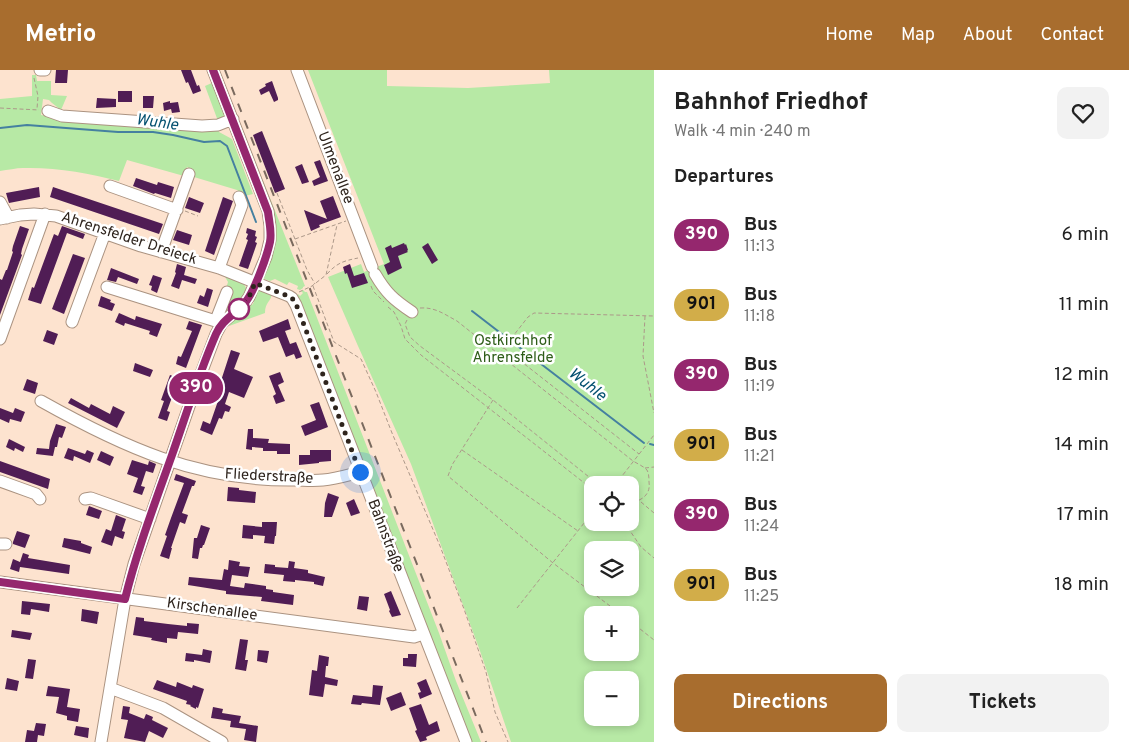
<!DOCTYPE html>
<html lang="en">
<head>
<meta charset="utf-8">
<style>
	:root { --surface:#fff; --page:#f2f2f2; --text:#222; --muted:#767676; --accent:#a86d2e }
	body { margin:0; font-family:Overpass,sans-serif; background:var(--page); color:var(--text); height:100vh; display:flex; flex-direction:column; font-size:19px; white-space:nowrap }
	* { box-sizing:border-box; margin:0 }
	p { font-size:16px; color:var(--muted) }
	.icon { flex:none; width:28px; height:28px; fill:none; stroke:currentColor; stroke-width:2; stroke-linecap:round; stroke-linejoin:round }
	.map { position:relative; flex:1; overflow:hidden }
	.drawer { display:flex; flex-direction:column; background:var(--surface); width:475px }
	.drawer>* { flex:none }
	.badge { padding:0 10px; border-radius:16px; font-size:18px; line-height:32px }
	.controls { position:absolute; left:584px; top:406px; display:grid; gap:10px }
	.controls a { display:grid; place-items:center; width:55px; height:55px; border-radius:10px; background:var(--surface); box-shadow:0 2px 8px #0003; font-size:25px }
	.you { position:absolute; width:25px; height:25px; margin:-12px; border:4px solid #fff; border-radius:50%; background:#1a73e8; box-shadow:0 0 0 8px #1a73e833 }
	.map>.badge { position:absolute; translate:-50% -50%; box-shadow:0 0 0 2px #fff }
	h2 { padding:0 20px; font-size:19px; line-height:45px }
	.round { display:grid; place-items:center; flex:none; width:52px; height:52px; border-radius:10px; background:var(--page) }
	.summary { display:flex; align-items:center; justify-content:space-between; height:85px; padding:0 20px }
	h1 { font-size:24px; font-weight:700; line-height:38px }
	.cta { display:flex; gap:10px; margin-top:auto; padding:10px 20px }
	.cta a { flex:1; height:58px; border-radius:10px; background:var(--accent); color:#fff; font-size:20px; font-weight:700; line-height:58px; text-align:center }
	.cta a+a { background:var(--page); color:var(--text) }
	ul { padding:0; list-style:none }
	li { display:flex; align-items:center; gap:15px; height:70px; padding:0 20px }
	li div { flex:1 }
	li b { display:block; font-size:19px }
	li em { font-style:normal }
	li .badge { min-width:55px; font-weight:700; text-align:center }
	header { display:flex; align-items:center; gap:30px; box-sizing:border-box; height:70px; padding:0 25px; background:var(--accent); color:#fff }
	header strong { font-size:24px }
	nav { display:flex; gap:28px; margin-inline-start:auto; font-size:18px }
	main { display:flex; flex:1; min-height:0 }
	.map>svg:first-child { display:block }
</style>
</head>
<body>
<header>
<strong>Metrio</strong>
<nav><a>Home</a><a>Map</a><a>About</a><a>Contact</a></nav>
</header>
<main>
<div class="map">
<svg width="654" height="672" viewBox="0 0 654 672">
	<rect width="100%" height="100%" fill="#fde3cf"/>
	<!-- green -->
	<path fill="#b7e9a5" fill-rule="evenodd" d="M216 0H219L305 216 303 217V218L300 220 297 219 298 216 289 212 287 215 275 209 270 211 264 209 265 201 273 174Z
		M308 0H387V16L468 18 550 13 549 0H654V672H511L480 581 411 394 358 276 328 207 361 194 364 202 384 194ZM592 415H630V452H592ZM592 480H630V518H592ZM592 545H630V582H592ZM592 610H630V648H592Z
		M32 5H36L37 11H51V25L67 26 61 40 52 33 49 30 43 29 41 45 59 48 217 57 219 62 232 69 253 124 245 126 237 120 194 107 195 101 187 97 184 106 127 90 119 111C89 103 55 97 23 98 16 98 8 100 0 101V29L32 26Z
		M214 12 228 47 218 51 205 16Z
		M224 205 244 214 247 220 241 229 222 246 225 222 228 212Z
		M303 220 305 222H307L439 563 456 611 481 672H469L295 227 298 224 300 226 303 223 301 221Z
		M258 221H261L272 223C271 232 265 232 265 243L229 256 234 249 250 234 252 235 254 232 252 231Z"/>
	<g fill="none" stroke-linecap="round" stroke-linejoin="round">
		<!-- stream -->
		<path stroke="#4580a0" stroke-width="2" d="M0 58 27 55 118 62H153L173 65 204 72 220 71 227 76 256 152
			M472 241 507 268
			M515 274 644 373
			M650 374 654 375"/>
	</g>
	<!-- building -->
	<path fill="#501d55" d="M56 0H68L67 13H55Z
		M181 0H191L197 16 199 15 201 21 193 24 188 12 186 13Z
		M272 11 278 28V30L274 32 269 21 261 25 259 20 266 16 265 14Z
		M118 21H132V32H118Z
		M143 26H154L153 38H143Z
		M97 28 116 29V37L96 38Z
		M170 31V33L178 32 180 42 172 43 171 39 164 41 163 33Z
		M262 61 285 119 275 123 253 65Z
		M320 90 328 111 314 116 312 111 320 107 314 92Z
		M302 94 309 112 302 114 295 97Z
		M136 108 157 115 158 112 174 117 171 128 155 123 154 124 133 116Z
		M39 117 40 127 9 133 8 130 6 123Z
		M53 117 163 154 159 164 50 127Z
		M333 126 341 147 319 155 320 157 311 161 304 140 327 149 320 131Z
		M189 127 204 133 200 143 185 138Z
		M223 127 233 131 214 185 205 181Z
		M20 156 29 159 22 179 21 184 22 185 0 245V209L2 210 6 200H7L13 182 12 181 13 176Z
		M62 156 85 164 83 169 67 163 41 234 28 230 32 217 34 218 54 164 58 166Z
		M247 158 256 161 255 166 257 167 255 172 257 173 248 199 239 196 248 170 246 169 248 164 246 163Z
		M177 160 192 165 189 175 173 170Z
		M404 173 405 175 406 174 408 180 407 181 408 182 398 186 402 198 388 205 384 195 390 192 385 178 391 175 392 178Z
		M428 173 438 190 432 194 422 177Z
		M73 184 85 188 64 244 52 239Z
		M177 194 186 197 184 205 197 209 195 214 182 210 179 219 171 216 176 203 175 202Z
		M350 194 354 206 364 203 368 213 352 218 347 203 345 204 343 197Z
		M111 198 139 209 137 214 118 207 116 212 107 210Z
		M153 205 162 208 157 223 151 220 152 216 149 215Z
		M207 218 213 220 208 237 197 233 200 225 204 227Z
		M101 226 111 230 110 232 115 234 112 241 98 236Z
		M119 243 135 250 136 246 162 254 157 267 149 264 150 261 125 253 124 256 115 252Z
		M288 249 291 259 285 261 290 274 296 272 302 287 296 289 294 284 286 287 278 267 263 272 259 261Z
		M189 251 202 255 186 298 176 294 178 286 181 287 192 261 186 259Z
		M47 260 58 264 54 275 43 271Z
		M231 280 240 283 234 299 253 307 244 328 229 322 225 334 231 337 229 342 225 341 222 349 219 348 212 365 200 360 203 351 210 354 219 328 216 326Z
		M135 293 153 300 150 307 133 301Z
		M280 302 284 312 278 315 285 331 276 334 273 326 276 324 269 306Z
		M170 305 179 308 167 341 170 342 167 351 158 348 164 331 161 330Z
		M27 309 38 313 35 324 23 320Z
		M71 328 89 338 91 334 110 344 113 336 125 342 117 358 68 333Z
		M319 332 328 357 305 366 301 356 316 350 310 335Z
		M0 338 13 343 15 338 25 342 21 352 10 349 9 353 0 349Z
		M56 354 66 357 62 368 59 367 57 377H55L53 386 36 384 37 378 49 379 50 371Z
		M248 359H253V368L269 369 268 373 290 374V384H277V381H263V378L252 377V380L246 379Z
		M9 369 25 377 23 382 15 378 14 381 6 377Z
		M68 378 85 384 87 380 94 383 90 393 74 386 73 391 64 388Z
		M310 380H331V391L319 392V393L299 395V385H310Z
		M101 381 114 387 110 396 97 390Z
		M132 390 148 395 149 391 156 394 153 403 146 401 141 416 145 417 142 425 133 422 138 408 127 404Z
		M0 391 50 409 48 419 0 402Z
		M176 404 196 411 194 416H192L182 443 188 445 185 454 180 452 171 478H172L169 489 160 486 167 466 165 465 171 448 184 413 174 410Z
		M228 417 239 418V420L256 422 255 433 227 431Z
		M328 423 339 427 332 447H324L325 433Z
		M354 429 360 443 351 446 346 433Z
		M89 436 102 441 99 449 86 445Z
		M116 445 126 449 122 461 125 462 123 469 115 466 112 476 101 472 106 459 111 461Z
		M262 452H277L276 466H275L274 474 264 473 265 466 253 465V469L242 468 243 455 262 457Z
		M201 455 210 458 204 475H203L202 478H200L198 489 192 488 194 468H197Z
		M17 461 30 465 25 478 13 474V472Z
		M64 468 81 471V473L92 477 90 484 62 477Z
		M23 483 29 485 28 488 70 495 69 504 20 497 19 502 10 499 13 489 20 492Z
		M229 490 240 492 239 496 250 497 248 507 232 505 230 516 244 518 245 513 266 516V519L273 520V522L294 525 293 535 261 531 262 527 226 524V521L188 515 189 507 222 510 224 499 228 500Z
		M289 491 295 492 294 498 308 500V503L325 507 323 516 314 514V512L295 510V512L283 511 284 505 264 503 265 494 275 495V497L288 498Z
		M391 521 401 545 392 547 389 541 390 540 384 524Z
		M359 526 369 527 367 541 357 539Z
		M22 531 50 534 49 542 31 539 30 545 21 544Z
		M82 539 99 542 97 554 81 551Z
		M136 547 144 548V551L168 554 187 556V553L199 554 198 564 178 562 177 569 167 568V573L151 570 152 568 133 565Z
		M12 560 32 563 30 570 11 567Z
		M240 569 248 570 245 590H248L246 601 235 599Z
		M203 579 212 581 210 593 194 590V592L185 591 186 583 202 585Z
		M258 580 269 581 267 593 257 591Z
		M408 584H417L416 597 403 596V588H408Z
		M319 585 329 587 328 596H326L325 607 338 610 337 616 325 614 323 627 309 625 312 600 317 601Z
		M28 589 36 590 33 609 25 608Z
		M7 608 19 611 17 621 5 619Z
		M426 609 432 624 420 629 418 623 421 622 417 613Z
		M157 610 176 617 177 612 192 618 193 615 204 619 198 638 196 637V639L190 636 191 635 186 634 187 631 153 619Z
		M373 615 383 616 380 635 362 633 361 635 351 634 353 625 372 627Z
		M48 616 70 619 67 637 80 639 78 652 67 650V646L56 643 59 627 46 626Z
		M401 622 406 635 391 641 386 628Z
		M421 634 429 655 437 651 440 661 426 667 427 670 420 672 415 661 417 660 409 638Z
		M123 636 130 637 129 643 144 649 146 644 153 647 152 650 168 658 163 668 149 661 145 672 124 668 128 650 121 649Z
		M213 637 223 639 222 643 241 646 239 653 258 656 256 672 244 670 246 659 230 657 231 651 211 648Z
		M36 653 46 654 44 666 38 665 37 672H25L27 660 34 661Z
		M76 656 89 658 88 668 74 665Z"/>
	<g fill="none" stroke-linecap="round" stroke-linejoin="round">
		<defs>
			<path id="minor" d="M40 0H45
				M297 0 372 197
				M48 41 62 46 202 56 218 55 233 49
				M110 116 177 140
				M0 132 6 143 7 148
				M0 149 20 145 34 144 56 146 141 176 219 198 289 226 292 228 296 235 466 672
				M161 182 189 104
				M219 198 242 135 239 127
				M375 204C386 223 394 230 412 242
				M107 217 222 253
				M216 250 227 222
				M72 252 105 163
				M0 269 45 144
				M41 331C123 377 197 411 293 410 303 410 313 411 323 410 336 409 348 405 360 402
				M0 411 36 424 40 429
				M85 429 91 428 150 449
				M0 474H6
				M0 512 414 567 423 564
				M110 618 163 638 222 672
				M101 672 125 529 134 494 194 322 216 264 222 253 244 234 249 227 266 187 270 170V156L268 141 213 0"/>
		</defs>
		<!-- minor casing -->
		<use href="#minor" stroke="#ab9381" stroke-width="13"/>
		<!-- path -->
		<path stroke="#ac9889" stroke-width="1" stroke-dasharray="4 2.5" stroke-linecap="butt" d="M34 8 38 26 37 39
			M0 38 39 40
			M277 123 307 200 315 214
			M185 141 198 146
			M295 169 346 151
			M327 204C337 193 343 191 358 188
			M313 216 334 272 361 289 376 322 392 363 440 476 464 539 486 602 495 642 508 672
			M371 216 373 221 384 232
			M299 222 312 216 326 205 337 155
			M388 237 394 242 401 256 405 269 421 285 592 419
			M420 238C435 237 444 244 457 251L633 391C638 394 643 396 647 400 649 404 649 408 649 412 651 425 641 431 630 433
			M645 246 643 286 654 343
			M407 250 405 254 410 267 420 276 493 330 599 415
			M504 278 639 384
			M499 284 528 247 534 243 654 246
			M493 330 452 395 448 406 553 493 622 545
			M462 380 578 461
			M645 398 654 397
			M615 415 654 365
			M641 432 654 443
			M624 452 641 477 654 488
			M517 538 592 443
			M630 551 654 570"/>
		<!-- minor -->
		<use href="#minor" stroke="#fff" stroke-width="11"/>
		<!-- rail -->
		<path stroke="#7a6a5e" stroke-width="2" stroke-dasharray="9 9" stroke-linecap="butt" d="M225 0 486 672"/>
	</g>
	<g fill="none" stroke-linecap="round" stroke-linejoin="round">
		<defs>
			<path id="line" d="M0 512 125 529C137 480 155 433 172 385 186 345 199 303 216 264 222 250 234 245 244 234 254 223 267 186 270 172 272 162 269 151 268 142L213 0"/>
		</defs>
		<!-- line casing -->
		<use href="#line" stroke="#fff" stroke-width="11"/>
		<!-- line -->
		<use href="#line" stroke="#95276e" stroke-width="8"/>
		<!-- walk -->
		<path stroke="#2e241d" stroke-width="5" stroke-dasharray="0 9" d="M239 239 249 227 255 213 288 226 292 228 296 234 360 402"/>
	</g>
	<!-- markers -->
	<circle fill="#fff" stroke="#95276e" stroke-width="2.5" cx="239" cy="239" r="10"/>
	<g text-anchor="middle" dominant-baseline="central" stroke-width="5" stroke-linejoin="round" paint-order="stroke">
		<!-- street labels -->
		<g font-size="15" fill="#2e241d" stroke="#fff">
			<text transform="translate(335 98) rotate(69)">Ulmenallee</text>
			<text transform="translate(129 169) rotate(18)">Ahrensfelder Dreieck</text>
			<text transform="translate(269 407) rotate(3)">Fliederstraße</text>
			<text transform="translate(385 466) rotate(69)">Bahnstraße</text>
			<text transform="translate(212 540) rotate(8)">Kirschenallee</text>
		</g>
		<!-- park labels -->
		<g font-size="15" fill="#2e5d18" stroke="#fff">
			<text x="513" y="271">Ostkirchhof<tspan x="513" dy="17">Ahrensfelde</tspan></text>
		</g>
		<!-- water labels -->
		<g font-size="16" font-style="italic" fill="#055171" stroke="#fff">
			<text transform="translate(157 53) rotate(8)">Wuhle</text>
			<text transform="translate(587 315) rotate(38)">Wuhle</text>
		</g>
	</g>
</svg>
<div class="controls">
<a><svg class="icon" aria-label="locate" viewBox="0 0 24 24"><circle cx="12" cy="12" r="6"/><path d="M12 2v4M12 18v4M2 12h4M18 12h4"/></svg></a>
<a><svg class="icon" aria-label="layers" viewBox="0 0 24 24"><path d="M12 4l9 5-9 5-9-5zM3 14l9 5 9-5"/></svg></a>
<a>+</a>
<a>−</a>
</div>
<div class="you" style="left:360px;top:402px"></div>
<b class="badge" style="left:196px;top:318px;background:#95276e;color:#fff">390</b>
</div>
<section class="drawer">
<div class="summary"><div><h1>Bahnhof Friedhof</h1><p>Walk · 4 min · 240 m</p></div><a class="round"><svg class="icon" aria-label="heart" viewBox="0 0 24 24"><path d="M12 20l-8-8c-3-5 5-10 8-4 3-6 11-1 8 4z"/></svg></a></div>
<h2>Departures</h2>
<ul>
<li><span class="badge" style="background:#95276e;color:#fff">390</span><div><b>Bus</b><p>11:13</p></div><em>6 min</em></li>
<li><span class="badge" style="background:#d2ad49;color:#111">901</span><div><b>Bus</b><p>11:18</p></div><em>11 min</em></li>
<li><span class="badge" style="background:#95276e;color:#fff">390</span><div><b>Bus</b><p>11:19</p></div><em>12 min</em></li>
<li><span class="badge" style="background:#d2ad49;color:#111">901</span><div><b>Bus</b><p>11:21</p></div><em>14 min</em></li>
<li><span class="badge" style="background:#95276e;color:#fff">390</span><div><b>Bus</b><p>11:24</p></div><em>17 min</em></li>
<li><span class="badge" style="background:#d2ad49;color:#111">901</span><div><b>Bus</b><p>11:25</p></div><em>18 min</em></li>
</ul>
<div class="cta"><a>Directions</a><a>Tickets</a></div>
</section>
</main>
</body>
</html>
